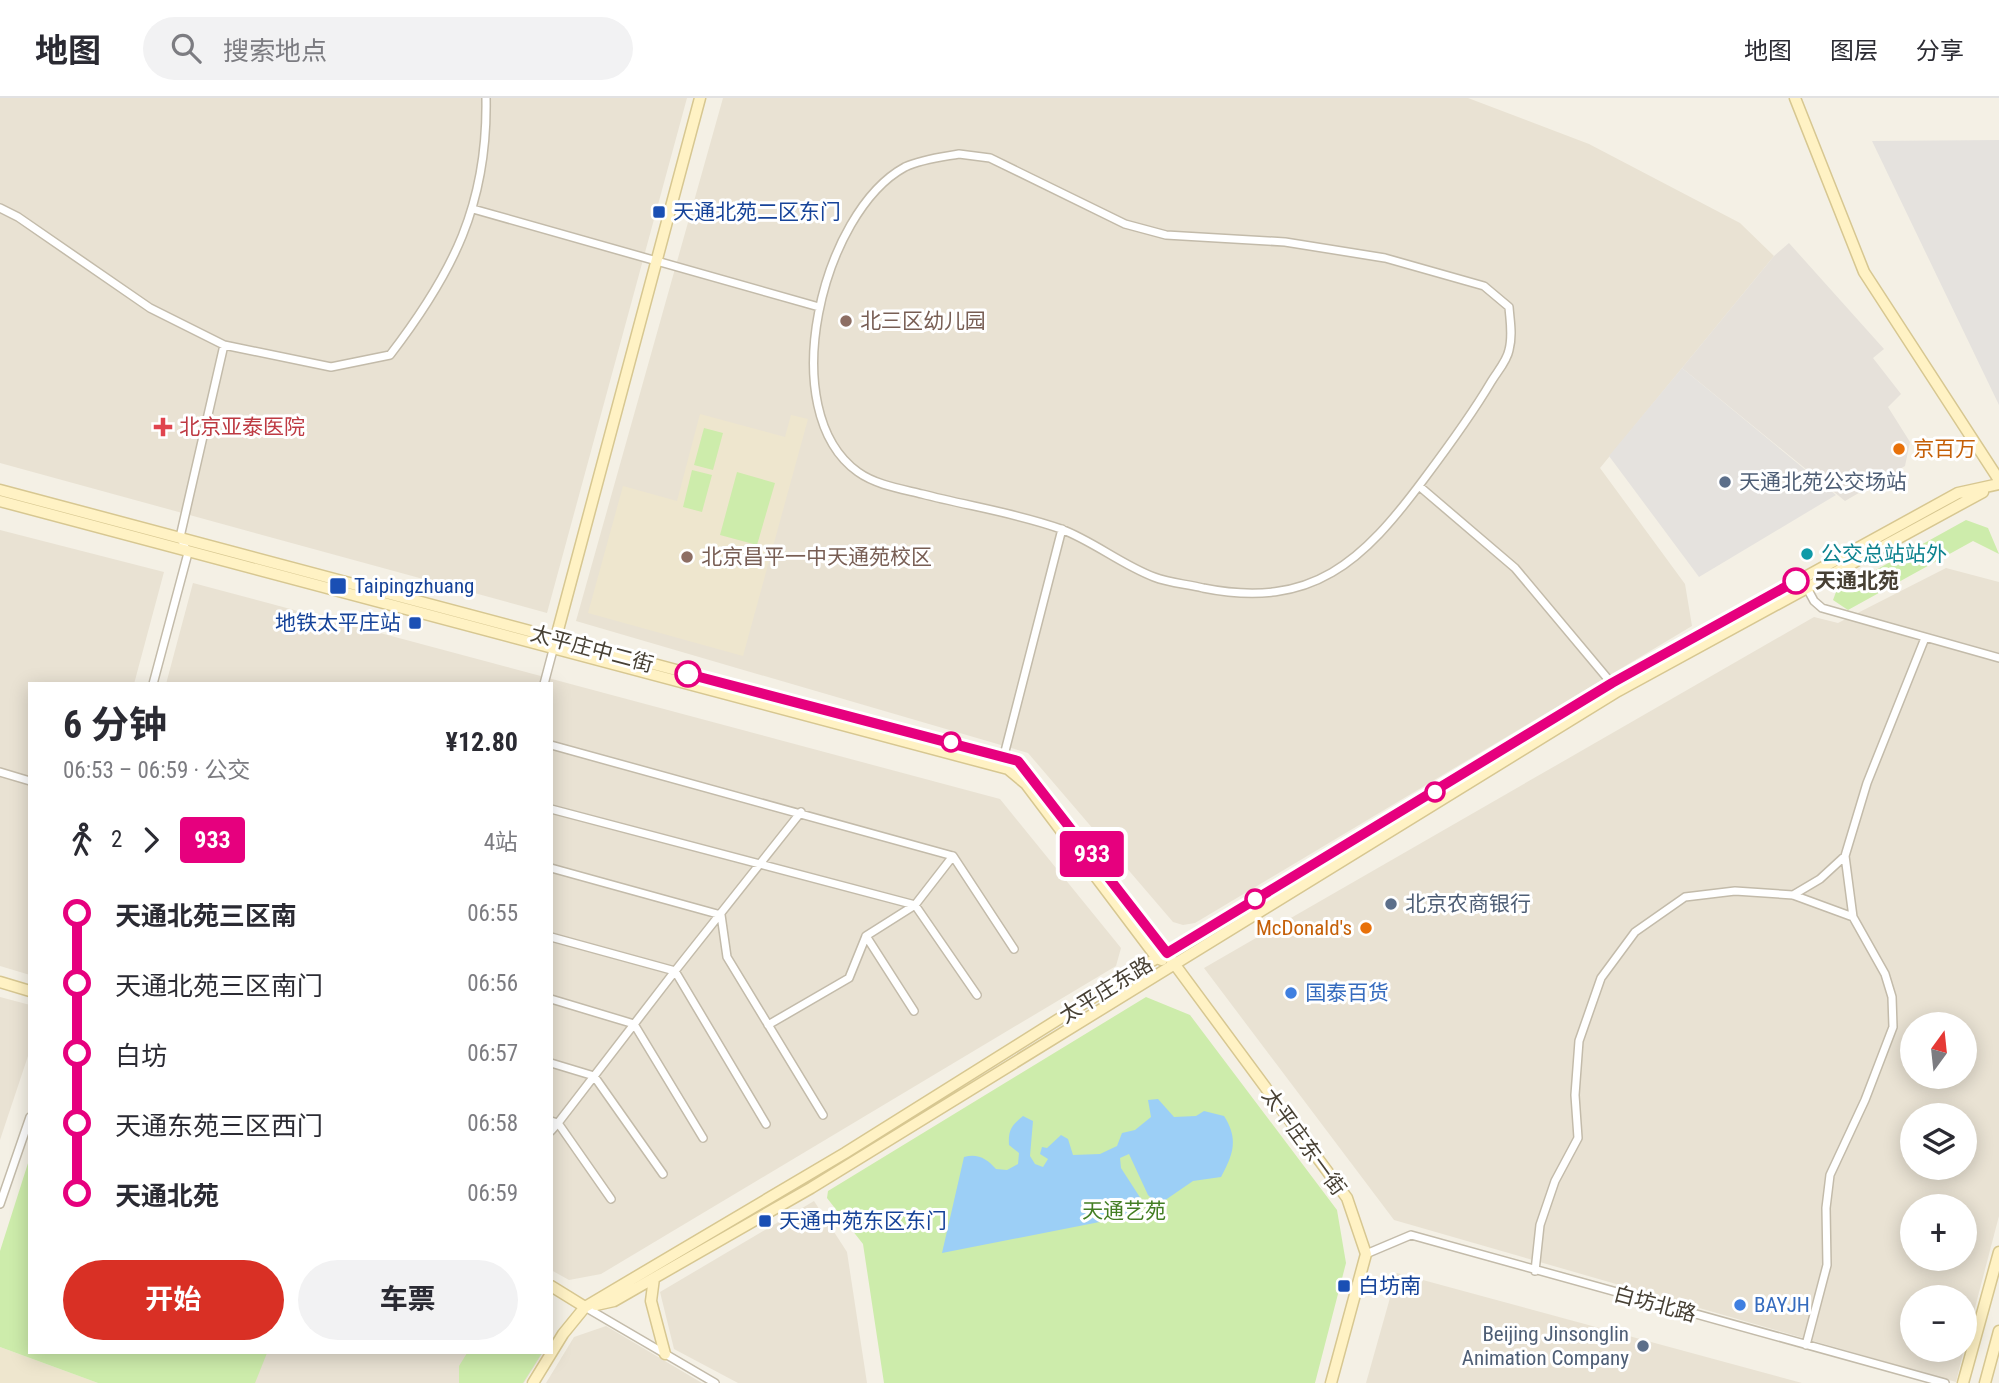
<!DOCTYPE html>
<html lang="zh">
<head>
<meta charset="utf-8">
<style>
	:root { --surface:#fff; --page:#f2f2f3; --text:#2b2b33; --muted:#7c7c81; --line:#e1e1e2; --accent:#d93025 }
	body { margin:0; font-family:"Roboto Condensed","Noto Sans SC",sans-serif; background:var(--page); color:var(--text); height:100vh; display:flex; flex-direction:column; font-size:26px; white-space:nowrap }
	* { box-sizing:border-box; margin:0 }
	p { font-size:23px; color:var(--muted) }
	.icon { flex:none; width:38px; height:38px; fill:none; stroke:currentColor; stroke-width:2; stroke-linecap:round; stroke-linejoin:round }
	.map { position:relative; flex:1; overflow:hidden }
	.panel { position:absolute; left:28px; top:584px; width:525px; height:672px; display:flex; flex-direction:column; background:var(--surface); border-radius:0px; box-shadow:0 4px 18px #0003 }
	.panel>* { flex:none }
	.badge { padding:0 14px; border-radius:5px; font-size:24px; line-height:46px }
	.needle { width:46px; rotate:15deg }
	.tools { position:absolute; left:1900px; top:914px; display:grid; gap:14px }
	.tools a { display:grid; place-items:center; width:77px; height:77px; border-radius:50%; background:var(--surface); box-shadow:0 4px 18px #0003; font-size:35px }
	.map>.badge { position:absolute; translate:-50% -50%; box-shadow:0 0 0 4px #fff }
	.legs { display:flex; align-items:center; gap:10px; height:77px; padding:0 35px; font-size:23px }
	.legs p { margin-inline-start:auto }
	.overview { display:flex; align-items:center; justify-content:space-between; height:119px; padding:0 35px }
	h1 { font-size:38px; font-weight:700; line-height:52px }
	.action { display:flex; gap:14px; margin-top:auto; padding:14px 35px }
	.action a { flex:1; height:80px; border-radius:42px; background:var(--accent); color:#fff; font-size:28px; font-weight:700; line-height:80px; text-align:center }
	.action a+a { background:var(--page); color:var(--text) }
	ul { padding:0 35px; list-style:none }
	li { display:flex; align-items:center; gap:24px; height:70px; font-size:26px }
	li i { display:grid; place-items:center; width:10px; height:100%; margin:0 9px; background:currentColor }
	li i::after { content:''; width:18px; height:18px; margin:-9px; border:5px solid; border-radius:50%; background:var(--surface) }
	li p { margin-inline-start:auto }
	li:first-child i { background:linear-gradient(#0000 50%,currentColor 0) }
	li:last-child i { background:linear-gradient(currentColor 50%,#0000 0) }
	header { display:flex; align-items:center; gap:42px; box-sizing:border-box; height:98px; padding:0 35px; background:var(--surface); border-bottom:2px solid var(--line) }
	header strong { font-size:33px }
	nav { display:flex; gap:38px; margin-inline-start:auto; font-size:24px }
	.search { width:490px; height:63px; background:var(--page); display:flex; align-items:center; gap:18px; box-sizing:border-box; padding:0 24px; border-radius:38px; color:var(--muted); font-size:26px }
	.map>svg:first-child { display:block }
</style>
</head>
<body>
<header>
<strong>地图</strong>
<div class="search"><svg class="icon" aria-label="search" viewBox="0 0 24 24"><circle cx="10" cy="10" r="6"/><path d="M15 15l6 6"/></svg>搜索地点</div>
<nav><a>地图</a><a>图层</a><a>分享</a></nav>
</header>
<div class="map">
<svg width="1999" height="1285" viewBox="0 0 1999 1285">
	<rect width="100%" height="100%" fill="#f4f0e5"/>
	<!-- residential -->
	<path fill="#e9e2d3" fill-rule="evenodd" d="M0 0H687L547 515 0 365Z
		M723 0H1468L1589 46 1740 125 1774 158 1600 370 1685 486 1692 528 1195 825 1183 827 1173 824 1028 655 576 523Z
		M0 432 164 474 134 586H30V877L0 868Z
		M1946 470 1999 484V1118L1965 1248V1199H1913V1251H1964L1956 1284 1394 1122 1204 870 1814 519 1838 525ZM1913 926H1965V978H1913ZM1913 1017H1965V1069H1913ZM1913 1108H1965V1160H1913Z
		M193 485 1000 701 1121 850 1116 868 601 1176 569 1182 551 1172V586H166Z
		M0 899 30 907V952L0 1042Z
		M814 1103 847 1154 867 1285H738L674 1251 660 1194Z
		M1397 1175 1802 1285H1366Z
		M606 1228 702 1285H546L574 1239Z
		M265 1255H543L524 1285H251Z"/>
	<!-- industrial -->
	<path fill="#e6e1da" d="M1789 145 1884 251 1873 260 1901 296 1888 309 1910 344 1905 368 1845 403 1682 270 1774 158Z"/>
	<!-- education -->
	<path fill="#eee6ce" d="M700 316 785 339 791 317 808 321 743 558 588 515 623 388 677 403Z
		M0 1249 98 1285H0Z"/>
	<!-- green -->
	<path fill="#cdecab" d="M704 330 723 335 713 372 694 367Z
		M692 372 712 377 702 414 683 409Z
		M737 374 775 385 757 447 720 437Z
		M1966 422 1988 430 1999 456 1973 443 1848 512 1833 502 1836 494Z
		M1146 899 1190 917 1337 1112 1346 1165 1315 1285H884L863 1146 827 1100 828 1093Z
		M29 1062 30 1255H267L255 1285H98L0 1249V1153Z
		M467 1255H542L523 1285H459V1268Z"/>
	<!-- parking -->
	<path fill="#e5e2de" d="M1999 42V307L1872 43Z
		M1682 270 1836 397 1699 479 1609 358Z"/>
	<!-- water -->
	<path fill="#9ccff6" d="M1158 1001 1174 1019 1196 1018 1204 1013 1224 1018C1239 1041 1233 1057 1221 1079L1193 1083 1158 1107 1148 1097 1129 1056 1120 1060 1121 1070 1143 1104 1140 1116 942 1155 964 1059C978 1055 987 1061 996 1071L1007 1072 1018 1066 1019 1055 1009 1047C1008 1032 1012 1027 1023 1018L1033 1023 1030 1058 1035 1066 1043 1069 1048 1061 1040 1056 1042 1049 1047 1050 1061 1037 1068 1041 1073 1057 1100 1056 1117 1048 1122 1035 1135 1032 1151 1019 1148 1002Z"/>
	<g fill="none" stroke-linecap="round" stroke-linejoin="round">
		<defs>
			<path id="street" d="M959 56 990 60 1125 126 1166 137 1285 144 1385 160 1484 188 1509 209C1510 223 1513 237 1509 252 1507 263 1497 274 1491 284 1471 318 1448 349 1424 381 1363 463 1313 512 1203 490 1187 486 1169 485 1154 479 1122 467 1093 443 1061 431 1017 415 968 408 922 396 902 391 876 387 858 374 773 313 822 114 905 69 922 61 942 59 959 56Z
				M0 110 18 119 150 210 224 247 331 269 390 257C453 175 488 106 486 0
				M473 111 819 209
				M1419 388 1515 470 1613 587
				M1801 479 1814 503 1822 510 1999 560
				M153 586 188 455 180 439 224 247
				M544 586 553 552
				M551 647 953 758 1014 851
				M1003 661 1062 431
				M0 674 30 683
				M551 711 915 807 977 897
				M551 770 721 817 727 859 823 1017
				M1793 797 1820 781 1845 758
				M551 839 675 873 801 714
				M551 901 634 926 703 1040
				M914 913 866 838 915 807 953 758
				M768 927 849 880 866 838
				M551 965 594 978 663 1076
				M551 1023 558 1025 675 873 766 1026
				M551 1033 558 1025 611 1101
				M0 1106 30 1019
				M1366 1156 1411 1137 1945 1285
				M1535 1173 1540 1127 1555 1083 1578 1040 1575 997 1579 943 1601 880 1635 834 1685 799 1735 793 1793 797 1853 819
				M585 1209 715 1285
				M1806 1247 1827 1167 1826 1110 1830 1077 1865 1002 1893 929 1892 899 1885 876 1853 819 1845 758 1867 685 1925 540"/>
			<path id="secondary" d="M1795 0 1864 174 1999 382
				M0 392 1018 663 1156 841 1347 1100 1366 1156 1331 1285
				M0 403 1008 671 1026 686 1157 860 1162 862
				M554 547 700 0
				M0 884 30 893
				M654 1180 651 1203 665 1256
				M551 1188 585 1209
				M596 1207 614 1203 811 1090 1618 593 1983 394
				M533 1285 563 1236 585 1209 845 1055 1137 872 1612 585 1958 395 1999 386
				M1963 1285 1999 1154
				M1985 1285 1999 1233"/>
		</defs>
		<!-- street casing -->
		<use href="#street" stroke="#c3bbaa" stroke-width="10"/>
		<!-- secondary casing -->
		<use href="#secondary" stroke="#d7c791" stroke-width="13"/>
		<!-- street -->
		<use href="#street" stroke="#fff" stroke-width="7"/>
		<!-- secondary -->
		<use href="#secondary" stroke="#fff2c4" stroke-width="10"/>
	</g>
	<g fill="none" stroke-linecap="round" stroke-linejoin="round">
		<defs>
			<path id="line-1" d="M688 576 1018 663 1167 855 1612 585 1796 483"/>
		</defs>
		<!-- line-1 casing -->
		<use href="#line-1" stroke="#fff" stroke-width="16"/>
		<!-- line-1 -->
		<use href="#line-1" stroke="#e6007e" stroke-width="10"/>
	</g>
	<!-- markers -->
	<g fill="#1a4fb4" stroke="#fff" stroke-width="2.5">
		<rect x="652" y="107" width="14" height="14" rx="3.5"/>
		<rect x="329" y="479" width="18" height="18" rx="3.5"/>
		<rect x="408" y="518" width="14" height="14" rx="3.5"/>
		<rect x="758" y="1116" width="14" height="14" rx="3.5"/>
		<rect x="1337" y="1181" width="14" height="14" rx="3.5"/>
	</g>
	<g fill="#8d6e63" stroke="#fff" stroke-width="2.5">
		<circle cx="846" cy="223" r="7"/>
		<circle cx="687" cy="459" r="7"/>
	</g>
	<path fill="#e0444e" stroke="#fff" stroke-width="2.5" d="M159.5 318.5h7v7h7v7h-7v7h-7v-7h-7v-7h7z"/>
	<g fill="#e8710a" stroke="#fff" stroke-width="2.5">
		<circle cx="1899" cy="351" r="7"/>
		<circle cx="1366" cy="830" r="7"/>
	</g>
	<g fill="#5c6f8a" stroke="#fff" stroke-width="2.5">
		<circle cx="1725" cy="384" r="7"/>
		<circle cx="1391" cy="806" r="7"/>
		<circle cx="1643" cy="1248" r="7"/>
	</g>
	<circle fill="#0f9aa8" stroke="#fff" stroke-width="2.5" cx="1807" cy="456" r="7"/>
	<g fill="#fff" stroke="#e6007e" stroke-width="3.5">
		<circle cx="1796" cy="483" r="12"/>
		<circle cx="688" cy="576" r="12"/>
		<circle cx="951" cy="644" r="9"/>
		<circle cx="1435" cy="694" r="9"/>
		<circle cx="1255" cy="801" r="9"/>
	</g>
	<g fill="#3f7fe0" stroke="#fff" stroke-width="2.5">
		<circle cx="1291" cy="895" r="7"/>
		<circle cx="1740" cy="1207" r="7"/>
	</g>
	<g text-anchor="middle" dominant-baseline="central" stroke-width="6" stroke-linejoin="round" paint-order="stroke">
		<!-- transit labels -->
		<g font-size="21" fill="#164399" stroke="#fff" text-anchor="start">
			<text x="673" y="114">天通北苑二区东门</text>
			<text x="354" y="488">Taipingzhuang</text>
			<text x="401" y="525" text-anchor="end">地铁太平庄站</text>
			<text x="779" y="1123">天通中苑东区东门</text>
			<text x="1358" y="1188">白坊南</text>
		</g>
		<!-- education labels -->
		<g font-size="21" fill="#785e54" stroke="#fff" text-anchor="start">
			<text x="860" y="223">北三区幼儿园</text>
			<text x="701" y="459">北京昌平一中天通苑校区</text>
		</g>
		<!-- health labels -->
		<g font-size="21" fill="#be3a42" stroke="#fff" text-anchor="start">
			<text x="179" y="329">北京亚泰医院</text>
		</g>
		<!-- food labels -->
		<g font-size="21" fill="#c56008" stroke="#fff" text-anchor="start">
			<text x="1913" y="351">京百万</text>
			<text x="1352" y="830" text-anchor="end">McDonald's</text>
		</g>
		<!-- service labels -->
		<g font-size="21" fill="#4e5e75" stroke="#fff" text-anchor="start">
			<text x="1739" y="384">天通北苑公交场站</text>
			<text x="1405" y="806">北京农商银行</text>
			<text x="1629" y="1236" text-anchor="end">Beijing Jinsonglin<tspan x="1629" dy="24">Animation Company</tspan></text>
		</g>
		<!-- culture labels -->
		<g font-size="21" fill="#0d838f" stroke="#fff" text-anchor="start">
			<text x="1821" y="456">公交总站站外</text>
		</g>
		<!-- stop labels -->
		<g font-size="21" font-weight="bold" fill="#474034" stroke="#fff" text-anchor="start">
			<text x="1815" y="483">天通北苑</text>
		</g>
		<!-- street labels -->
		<g font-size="21" fill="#474034" stroke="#fff">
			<text transform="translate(592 551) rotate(15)">太平庄中二街</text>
			<text transform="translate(1106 892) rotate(-32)">太平庄东路</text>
			<text transform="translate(1304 1044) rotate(54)">太平庄东一街</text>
			<text transform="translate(1655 1206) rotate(15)">白坊北路</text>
		</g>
		<!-- shop labels -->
		<g font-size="21" fill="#366cbe" stroke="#fff" text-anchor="start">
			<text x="1305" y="895">国泰百货</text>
			<text x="1754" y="1207">BAYJH</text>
		</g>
		<!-- park labels -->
		<g font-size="21" fill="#437e23" stroke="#fff">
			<text x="1124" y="1113">天通艺苑</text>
		</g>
	</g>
</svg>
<div class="tools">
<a><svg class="needle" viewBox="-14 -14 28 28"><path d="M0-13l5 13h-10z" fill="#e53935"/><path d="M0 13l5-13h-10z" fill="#7c7c81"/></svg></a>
<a><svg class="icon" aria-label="layers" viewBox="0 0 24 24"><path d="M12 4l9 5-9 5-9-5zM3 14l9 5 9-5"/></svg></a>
<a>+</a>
<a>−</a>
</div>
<b class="badge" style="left:1092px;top:756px;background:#e6007e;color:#fff">933</b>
<section class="panel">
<div class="overview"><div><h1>6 分钟</h1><p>06:53 – 06:59 · 公交</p></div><b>¥12.80</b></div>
<div class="legs"><svg class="icon" aria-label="walk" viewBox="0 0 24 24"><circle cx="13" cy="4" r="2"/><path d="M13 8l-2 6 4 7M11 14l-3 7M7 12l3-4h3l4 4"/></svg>2<svg class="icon" aria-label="forward" viewBox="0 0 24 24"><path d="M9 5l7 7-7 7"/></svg><b class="badge" style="background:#e6007e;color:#fff">933</b><p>4站</p></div>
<ul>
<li><i style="color:#e6007e"></i><b>天通北苑三区南</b><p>06:55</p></li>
<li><i style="color:#e6007e"></i><span>天通北苑三区南门</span><p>06:56</p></li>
<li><i style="color:#e6007e"></i><span>白坊</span><p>06:57</p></li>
<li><i style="color:#e6007e"></i><span>天通东苑三区西门</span><p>06:58</p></li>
<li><i style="color:#e6007e"></i><b>天通北苑</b><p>06:59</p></li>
</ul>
<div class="action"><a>开始</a><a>车票</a></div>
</section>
</div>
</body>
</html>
